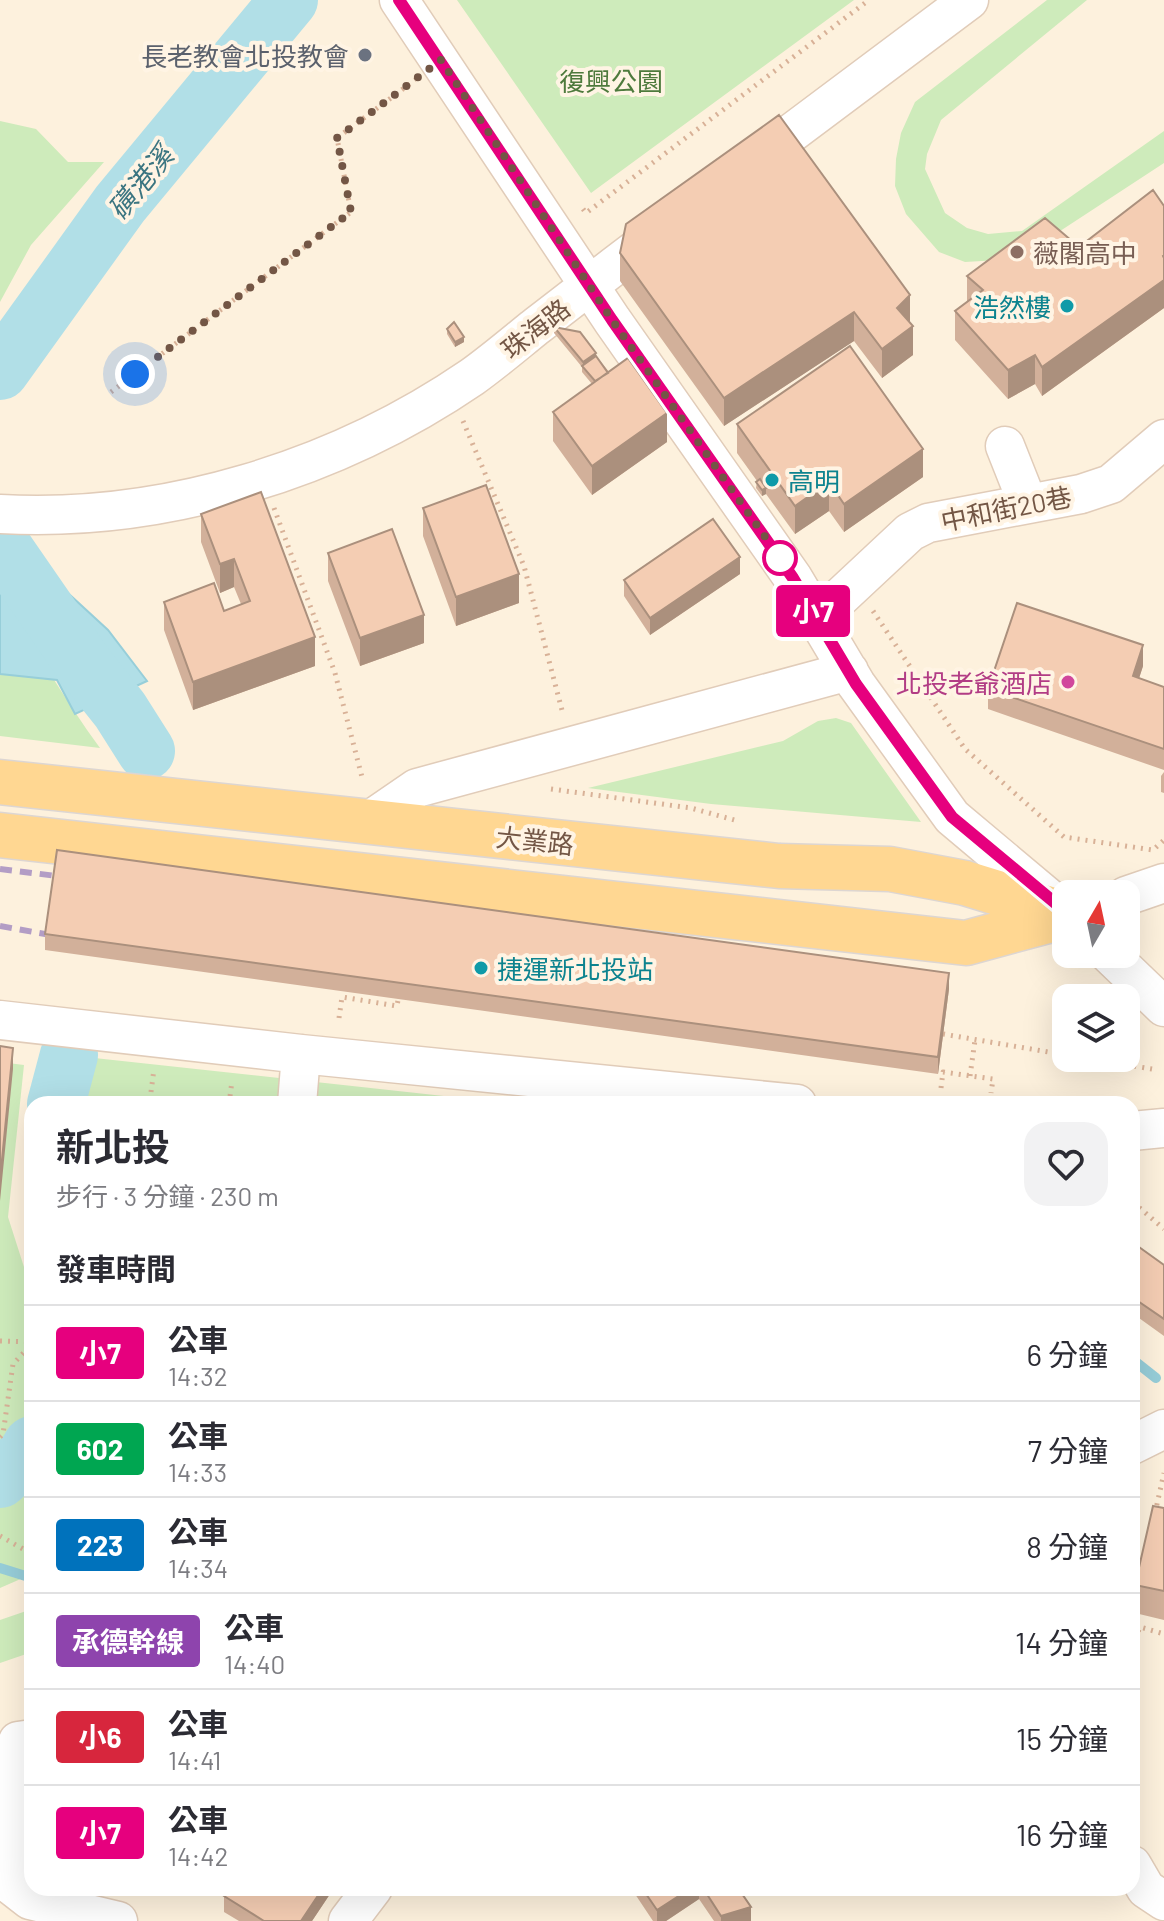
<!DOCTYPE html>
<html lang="zh-TW">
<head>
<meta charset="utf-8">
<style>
	:root { --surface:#fff; --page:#f2f2f3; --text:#2b2b33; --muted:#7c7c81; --line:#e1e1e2 }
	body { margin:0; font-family:Barlow,"Noto Sans TC",sans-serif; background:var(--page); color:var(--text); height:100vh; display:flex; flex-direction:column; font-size:30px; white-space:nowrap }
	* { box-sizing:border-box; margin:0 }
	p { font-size:26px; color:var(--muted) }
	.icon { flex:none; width:44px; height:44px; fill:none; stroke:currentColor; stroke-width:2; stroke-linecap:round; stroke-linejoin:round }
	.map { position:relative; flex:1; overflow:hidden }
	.drawer { position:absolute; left:24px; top:1096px; width:1116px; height:800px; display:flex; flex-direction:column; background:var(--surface); border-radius:24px; box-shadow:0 8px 32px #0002 }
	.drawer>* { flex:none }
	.badge { padding:0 16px; border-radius:6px; font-size:28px; line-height:52px }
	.needle { width:52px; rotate:9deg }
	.fabs { position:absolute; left:1052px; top:880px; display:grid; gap:16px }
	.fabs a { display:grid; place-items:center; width:88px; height:88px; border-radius:16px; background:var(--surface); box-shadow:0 8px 32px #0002; font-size:40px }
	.you { position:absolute; width:40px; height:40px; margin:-20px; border:6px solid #fff; border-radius:50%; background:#1a73e8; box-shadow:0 0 0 12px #1a73e833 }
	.map>.badge { position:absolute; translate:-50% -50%; box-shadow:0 0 0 4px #fff }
	h2 { padding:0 32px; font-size:30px; line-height:72px }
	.round { display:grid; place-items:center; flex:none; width:84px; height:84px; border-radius:24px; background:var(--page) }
	.head { display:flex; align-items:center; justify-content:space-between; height:136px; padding:0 32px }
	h1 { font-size:38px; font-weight:700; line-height:60px }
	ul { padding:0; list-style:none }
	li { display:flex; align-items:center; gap:24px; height:96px; padding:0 32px; border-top:2px solid var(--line) }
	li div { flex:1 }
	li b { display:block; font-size:30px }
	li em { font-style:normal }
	li .badge { min-width:88px; font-weight:700; text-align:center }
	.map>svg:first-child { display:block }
</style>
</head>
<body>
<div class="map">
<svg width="1164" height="1921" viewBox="0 0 1164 1921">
	<rect width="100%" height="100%" fill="#fdf1dd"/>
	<!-- green -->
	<path fill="#ceebbb" d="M457 0H854L591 193Z
		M1047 0H1087L941 120 927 154 925 169 945 213 967 228 988 234 1022 231 1164 131V163L1025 254 999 260 965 262 939 252 906 214 895 186 896 159 901 133 915 102Z
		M0 121 36 129 68 162H104L31 245 0 302Z
		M0 595C34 646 64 699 100 748L0 736Z
		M836 718 851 723 921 822 711 804 588 788 783 741 818 721Z
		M76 1056 518 1104H66Z
		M0 1062 24 1065 8 1217 32 1292V1413L0 1455Z
		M32 1486V1574L0 1588V1507L23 1495Z
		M32 1609V1652L0 1663V1620Z"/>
	<!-- water -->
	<path fill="#b1dfe7" stroke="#97ced9" stroke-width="2" d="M0 516 32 560 108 630 147 681 75 714 57 680 0 674Z"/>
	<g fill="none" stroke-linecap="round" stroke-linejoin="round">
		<!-- stream -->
		<path stroke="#97ced9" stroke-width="10" d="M1132 1359 1156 1378
			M0 1568 32 1578"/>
		<!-- river -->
		<path stroke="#b1dfe7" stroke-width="58" d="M0 371 120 204 289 0
			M0 543 85 666 120 710 146 751
			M56 1104 69 1055
			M0 1479 26 1455 32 1445"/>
		<defs>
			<path id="minor" d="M399 0 612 320 793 578 856 684 952 817 1064 911
				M750 164 969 0
				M1005 446 1028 504
				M0 514C164 523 336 470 472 377 493 362 513 345 534 328 576 296 617 263 660 232
				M818 618 910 532 928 523 1081 494 1111 484 1164 439
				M366 823 417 788 849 671
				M1126 896 1164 883
				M1109 954 1164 1007
				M0 1020 301 1054 797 1104
				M297 1104 301 1054
				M1132 1131 1164 1128
				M1132 1445 1164 1429
				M32 1739 18 1741 12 1886 30 1900 118 1921
				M1132 1865 1146 1889 1164 1901
				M348 1921 373 1888"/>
			<path id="major" d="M0 782 779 866 890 869 965 883 1066 914
				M0 835 966 943 1066 916"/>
		</defs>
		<!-- minor casing -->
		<use href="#minor" stroke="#e1ccb9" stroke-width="41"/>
		<!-- major casing -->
		<use href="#major" stroke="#ddd6d2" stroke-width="47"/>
		<!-- path -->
		<path stroke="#d8b197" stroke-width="5" stroke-dasharray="2 6" stroke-linecap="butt" d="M583 209 586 213 869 0
			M111 392 351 212 337 138 415 80
			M463 421 524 566 563 714
			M274 508 335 673 363 781
			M873 611 965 749 1064 837 1153 850 1164 840
			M551 789 691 808 738 821
			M339 1018 342 997 397 1006 398 1000
			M943 1034 1066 1055
			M1087 1058 1152 1069
			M970 1076 975 1040
			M941 1088 943 1072 993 1079 991 1093
			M151 1092 154 1069
			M229 1104 232 1081
			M1135 1162 1134 1203 1164 1229
			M0 1341 32 1342
			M0 1437 3 1434 13 1364 32 1344
			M1155 1513 1164 1473
			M0 1536 32 1554
			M1132 1611 1136 1593
			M1132 1646 1140 1627 1164 1634"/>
		<!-- minor -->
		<use href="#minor" stroke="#fff" stroke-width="38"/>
		<!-- major -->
		<use href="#major" stroke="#ffd792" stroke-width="44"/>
		<!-- rail -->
		<path stroke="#b39dc5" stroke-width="6" stroke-dasharray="12 8" stroke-linecap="butt" d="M0 869 73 878
			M0 926 67 938"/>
	</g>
	<!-- wall -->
	<path fill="#d2b09a" d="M1164 206V308L1042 396 1035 384 1008 399 955 340V311L967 302V276L1079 247Z
		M620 253 910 323 913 355 882 378 854 341 724 426 620 281Z
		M554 327 596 356 667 442 592 495 553 441V412L592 384 582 372V367L554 333Z
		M447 329 464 342 455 347 447 334Z
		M737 424 923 477 844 532 829 511 795 534 766 494 762 496 756 488 757 481 737 453Z
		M423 508 519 603 456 626 423 536Z
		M201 514 315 666 193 710 164 630V602L224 611 241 604 234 587 220 593 201 542Z
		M328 553 424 643 360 666 328 581Z
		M740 574 650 635 624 596V580Z
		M1143 666 1139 678 1164 687V770L988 709V689Z
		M1164 772V793L1161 792V776Z
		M45 934 949 989 938 1074 45 950Z
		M1132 1242 1164 1265V1336L1132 1313Z
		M1164 1508V1620L1135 1613V1585Z
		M229 1888H334L312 1921H239L224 1912V1896Z
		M631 1888H738L751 1921H714L699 1899 666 1921H653Z"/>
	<!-- shaded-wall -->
	<path fill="#ab907d" d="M1164 255V308L1042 396V367Z
		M910 295V323L897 308Z
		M854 312V341L724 426V398Z
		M913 326V355L882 378V349Z
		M464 337V342L455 347V342Z
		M596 353V359L583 368V362Z
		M1035 355V384L1008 399V370Z
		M667 413V442L592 495V466Z
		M923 449V477L844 532V504Z
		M829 482V511L795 534V506Z
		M766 488V494L762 496V490Z
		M740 557V574L650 635V618Z
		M234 559V587L220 593V564Z
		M519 574V603L456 626V597Z
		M424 615V643L360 666V638Z
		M315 637V666L193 710V682Z
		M1143 645V666L1133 697V676Z
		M949 973V989L938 1074V1057Z
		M13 1048V1069L0 1201V1180Z
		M323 1888H334L312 1921H301Z
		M691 1888H699V1899L666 1921H657V1910Z
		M751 1907V1921H721V1916Z"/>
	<!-- building -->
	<path fill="#f4cdb3" stroke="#ab907d" stroke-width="2" d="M779 115 910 295 897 308 913 326 882 349 854 312 724 398 620 253 626 224Z
		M1153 190 1164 206V255L1163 256 1164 258V280L1042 367 1035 355 1008 370 955 311 983 290 967 276 1045 218 1079 247Z
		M454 322 464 337 455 342 447 329Z
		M554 327 580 332 596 353 583 362Z
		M850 346 923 449 844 504 829 482 795 506 737 424Z
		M596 356 608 373 595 381 582 366Z
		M628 358 667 413 592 466 553 412Z
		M760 479 766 488 762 490 756 482Z
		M486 485 519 574 456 597 423 508Z
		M261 492 315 637 193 682 164 602 214 583 224 611 250 601 234 559 220 564 201 514Z
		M713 519 740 557 650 618 624 580Z
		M392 529 424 615 360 638 328 553Z
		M1017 603 1143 645 1133 676 1164 687V749L988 689Z
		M57 850 949 973 938 1057 45 934Z
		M0 1046 13 1048 0 1180Z
		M1132 1242 1164 1265V1319L1132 1297Z
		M1153 1506 1164 1508V1591L1135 1585Z
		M229 1888H323L301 1921H264L224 1896Z
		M642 1888H691L657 1910Z
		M703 1888H738L751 1907 721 1916Z"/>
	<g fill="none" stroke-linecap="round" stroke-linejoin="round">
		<defs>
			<path id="line" d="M399 0 612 320 793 578 856 684 952 817 1066 912"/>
		</defs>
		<!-- line casing -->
		<use href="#line" stroke="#fff" stroke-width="18"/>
		<!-- line -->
		<use href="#line" stroke="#e6007e" stroke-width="12"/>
		<!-- walk -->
		<path stroke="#735645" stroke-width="8" stroke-dasharray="0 14.4" d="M135 374 351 212 337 138 441 60 612 320 780 558"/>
	</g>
	<!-- markers -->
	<circle fill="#6b7280" stroke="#fff4e4" stroke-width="3" cx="365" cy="55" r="8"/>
	<circle fill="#8d6e63" stroke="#fff4e4" stroke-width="3" cx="1017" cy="252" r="8"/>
	<g fill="#0f9aa8" stroke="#fff4e4" stroke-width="3">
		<circle cx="1067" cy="306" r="8"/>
		<circle cx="772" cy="480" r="8"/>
		<circle cx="481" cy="968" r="8"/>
	</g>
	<circle fill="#fff" stroke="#e6007e" stroke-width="4" cx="780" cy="558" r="16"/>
	<circle fill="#d1479c" stroke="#fff4e4" stroke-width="3" cx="1068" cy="682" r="8"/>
	<g text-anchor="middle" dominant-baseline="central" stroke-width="8" stroke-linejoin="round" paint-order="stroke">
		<!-- worship labels -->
		<g font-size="26" fill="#5b616d" stroke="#fff4e4" text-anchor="end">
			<text x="349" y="55">長老教會北投教會</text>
		</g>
		<!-- park labels -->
		<g font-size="26" fill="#4e7a3c" stroke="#fff4e4">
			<text x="611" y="80">復興公園</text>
		</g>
		<!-- education labels -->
		<g font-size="26" fill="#785e54" stroke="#fff4e4" text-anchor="start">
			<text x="1033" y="252">薇閣高中</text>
		</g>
		<!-- culture labels -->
		<g font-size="26" fill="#0d838f" stroke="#fff4e4" text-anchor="start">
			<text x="1051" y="306" text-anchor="end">浩然樓</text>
			<text x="788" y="480">高明</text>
			<text x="497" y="968">捷運新北投站</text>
		</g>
		<!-- street labels -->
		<g font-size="26" fill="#735645" stroke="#fff4e4">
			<text transform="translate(535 328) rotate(-38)">珠海路</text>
			<text transform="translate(1006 508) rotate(-11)">中和街20巷</text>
			<text transform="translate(535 840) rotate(6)">大業路</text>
		</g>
		<!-- hotel labels -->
		<g font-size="26" fill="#b23c85" stroke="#fff4e4" text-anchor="end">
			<text x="1052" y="682">北投老爺酒店</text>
		</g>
		<!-- water labels -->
		<g font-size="28" font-style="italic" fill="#3b7581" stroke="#fff4e4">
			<text transform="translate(140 182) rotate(-51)">磺港溪</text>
		</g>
	</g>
</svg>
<div class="fabs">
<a><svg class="needle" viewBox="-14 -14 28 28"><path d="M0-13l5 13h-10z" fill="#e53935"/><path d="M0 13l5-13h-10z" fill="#7c7c81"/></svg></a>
<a><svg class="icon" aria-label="layers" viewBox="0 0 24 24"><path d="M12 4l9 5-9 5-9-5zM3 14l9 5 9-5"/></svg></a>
</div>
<div class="you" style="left:135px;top:374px"></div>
<b class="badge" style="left:813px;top:611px;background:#e6007e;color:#fff">小7</b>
<section class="drawer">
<div class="head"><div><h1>新北投</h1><p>步行 · 3 分鐘 · 230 m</p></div><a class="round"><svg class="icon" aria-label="heart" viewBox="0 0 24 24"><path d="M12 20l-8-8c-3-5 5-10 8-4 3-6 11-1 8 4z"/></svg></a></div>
<h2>發車時間</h2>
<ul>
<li><span class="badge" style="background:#e6007e;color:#fff">小7</span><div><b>公車</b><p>14:32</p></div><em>6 分鐘</em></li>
<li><span class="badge" style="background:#00a651;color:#fff">602</span><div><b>公車</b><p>14:33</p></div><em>7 分鐘</em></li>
<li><span class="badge" style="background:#0072bc;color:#fff">223</span><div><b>公車</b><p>14:34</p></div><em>8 分鐘</em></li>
<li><span class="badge" style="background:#8e44ad;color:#fff">承德幹線</span><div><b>公車</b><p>14:40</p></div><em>14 分鐘</em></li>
<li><span class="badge" style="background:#d7263d;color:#fff">小6</span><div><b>公車</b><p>14:41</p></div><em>15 分鐘</em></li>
<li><span class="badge" style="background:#e6007e;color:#fff">小7</span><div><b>公車</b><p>14:42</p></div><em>16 分鐘</em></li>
</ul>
</section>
</div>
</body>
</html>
